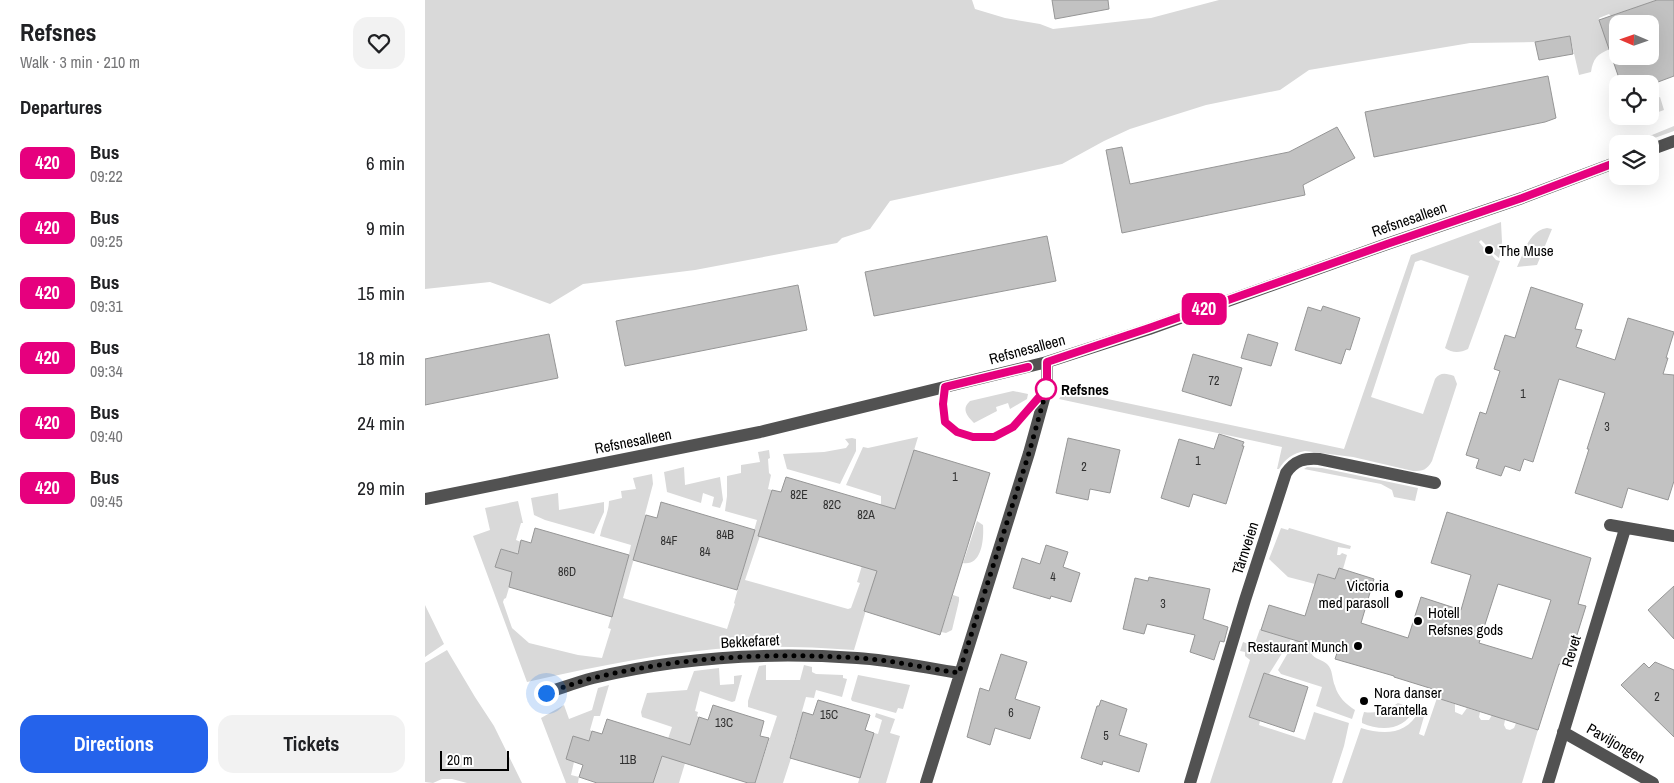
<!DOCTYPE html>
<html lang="en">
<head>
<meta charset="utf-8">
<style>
	:root { --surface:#fff; --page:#f2f2f2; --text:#202124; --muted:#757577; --accent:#2563eb }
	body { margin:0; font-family:"Archivo Narrow",sans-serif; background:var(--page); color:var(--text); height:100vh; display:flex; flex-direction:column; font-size:19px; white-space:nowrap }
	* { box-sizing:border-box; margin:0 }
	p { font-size:16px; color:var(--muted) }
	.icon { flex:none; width:28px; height:28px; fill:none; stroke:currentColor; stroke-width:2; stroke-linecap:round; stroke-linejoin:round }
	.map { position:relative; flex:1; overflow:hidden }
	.drawer { display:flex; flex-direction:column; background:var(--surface); width:425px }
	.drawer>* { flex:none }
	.badge { padding:0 10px; border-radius:8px; font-size:18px; line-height:32px }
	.needle { width:32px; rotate:272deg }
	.fabs { position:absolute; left:1184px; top:15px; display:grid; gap:10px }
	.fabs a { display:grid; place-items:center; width:50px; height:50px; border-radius:10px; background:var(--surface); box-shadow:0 5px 20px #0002; font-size:25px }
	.scale { position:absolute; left:15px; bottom:12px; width:69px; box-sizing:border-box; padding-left:5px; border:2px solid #000; border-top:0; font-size:14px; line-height:18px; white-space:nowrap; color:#000; -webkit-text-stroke:4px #fff; paint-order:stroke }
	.you { position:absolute; width:25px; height:25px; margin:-12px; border:4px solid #fff; border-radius:50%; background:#1a73e8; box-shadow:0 0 0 8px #1a73e833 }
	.map>.badge { position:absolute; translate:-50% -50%; box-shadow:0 0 0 2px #fff }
	h2 { padding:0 20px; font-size:19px; line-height:45px }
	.round { display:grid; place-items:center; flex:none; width:52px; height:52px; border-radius:15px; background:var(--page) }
	.summary { display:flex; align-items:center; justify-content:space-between; height:85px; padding:0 20px }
	h1 { font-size:24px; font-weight:800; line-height:38px }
	.primary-button { display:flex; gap:10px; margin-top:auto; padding:10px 20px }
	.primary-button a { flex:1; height:58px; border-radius:15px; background:var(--accent); color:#fff; font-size:20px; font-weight:800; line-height:58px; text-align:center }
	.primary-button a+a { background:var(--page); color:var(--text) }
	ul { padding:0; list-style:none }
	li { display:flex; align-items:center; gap:15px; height:65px; padding:0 20px }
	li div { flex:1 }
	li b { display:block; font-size:19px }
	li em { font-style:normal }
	li .badge { min-width:55px; font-weight:700; text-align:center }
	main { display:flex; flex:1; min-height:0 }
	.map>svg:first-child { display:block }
</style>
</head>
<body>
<main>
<section class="drawer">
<div class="summary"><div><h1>Refsnes</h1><p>Walk · 3 min · 210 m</p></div><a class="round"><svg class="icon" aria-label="heart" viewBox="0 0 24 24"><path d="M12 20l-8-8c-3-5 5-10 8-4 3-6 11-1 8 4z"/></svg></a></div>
<h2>Departures</h2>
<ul>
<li><span class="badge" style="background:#e6007e;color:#fff">420</span><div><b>Bus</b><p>09:22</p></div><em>6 min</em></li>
<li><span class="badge" style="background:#e6007e;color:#fff">420</span><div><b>Bus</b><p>09:25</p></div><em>9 min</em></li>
<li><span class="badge" style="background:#e6007e;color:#fff">420</span><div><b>Bus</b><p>09:31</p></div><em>15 min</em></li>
<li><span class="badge" style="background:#e6007e;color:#fff">420</span><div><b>Bus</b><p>09:34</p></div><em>18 min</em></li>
<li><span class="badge" style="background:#e6007e;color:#fff">420</span><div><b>Bus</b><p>09:40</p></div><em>24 min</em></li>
<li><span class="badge" style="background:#e6007e;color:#fff">420</span><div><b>Bus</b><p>09:45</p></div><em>29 min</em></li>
</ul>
<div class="primary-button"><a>Directions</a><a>Tickets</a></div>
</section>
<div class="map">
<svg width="1249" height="783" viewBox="0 0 1249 783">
	<rect width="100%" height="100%" fill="#fff"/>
	<!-- green -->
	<path fill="#d9d9d9" d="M0 0H547L550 9 580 18 615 24 628 29 726 18 794 0H1232L1186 16 1184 14 1174 18 1185 49C1172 54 1168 59 1166 72L1154 75 1145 36 1110 42 1045 43 884 70 855 90 781 105 705 129 679 141 637 164 465 201 445 229 417 238 412 243 270 270 158 284 125 304 65 282 0 289Z
		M1235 97 1239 110 1225 115V101Z
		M1249 126V131L1213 144H1205Z
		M1076 222 1077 242 1074 258 1069 254V247L1067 245H1061L1056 240 1054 242 1059 248V253L1063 255 1066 254 1071 260 1075 261 1043 349C1035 353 1027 353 1020 348L1044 276 996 260 990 262 946 397 998 414 1010 379C1015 372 1021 373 1029 376L1032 384 1007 461C1002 470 998 471 988 471L928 457 880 451C868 453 860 459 854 469H852L857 447 634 399 640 390 919 449 986 255Z
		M1122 228 1127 229 1112 265 1092 267C1099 252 1104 231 1122 228Z
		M588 391 603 394 602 399 585 409 583 403 571 407 572 411 549 423C542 416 536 409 545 401Z
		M493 437 429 650C392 647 355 646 318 647 245 651 173 666 102 682L48 536 65 530 60 508 93 501 98 523H96L91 540 96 542 92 554 76 549 70 567 87 572 88 574 81 598 79 599 78 602 87 628 104 643 153 655 177 658 186 629 183 628 201 567 206 545 175 536C177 524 184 513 184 501L197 498 196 491 211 489 208 478 227 474 228 484 220 514 221 515 198 598 302 629 310 604 309 603 332 520 300 511 302 496V476L316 473V465L335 462 333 452 344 450 345 458 343 459 344 473 346 475 343 489 347 490 337 523 335 536 320 580 423 609 426 608 435 583 432 582 456 503V496L421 485 438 447 443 448Z
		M427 438 431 439V451L415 484 362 469 358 454 399 452 421 448 424 444 420 439Z
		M259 467 260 485 295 477 298 500 295 508 287 506 289 497 278 493 276 503 242 492 239 472Z
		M882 467 897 468 993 488 990 501 969 497 967 490 956 484 879 469Z
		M133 493 134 510 179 502V512L169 534 120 520 109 515 106 498Z
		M552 521 558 525C559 539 557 566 538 563Z
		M856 528 863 530 864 528 926 546 925 549 913 547 912 555H915L917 553 922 555 918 569 914 568 910 579 894 574 890 584 863 577 844 559Z
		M528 595 534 597V601L527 630 521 633 516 632Z
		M0 605 19 644 0 657Z
		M835 629 866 639 844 674 839 673 824 717 835 721 834 725 880 740 889 712 924 723 919 746 907 783H785L825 660 820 656V652L815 651 818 642 829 646Z
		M872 637 891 638 886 653C890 660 897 659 902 664 908 669 907 680 910 686 913 697 921 704 930 710L927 719 891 706 897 687 856 674 853 670Z
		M22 650 50 697 69 726 97 783H42L27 779H17L8 783 0 782V663Z
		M341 665V680H375L379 665 387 667V672L391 674 418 675V678L422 679 417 697 391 690 389 698 381 697 377 711 378 712 368 745 370 746 358 783H330L352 716 323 707V701L334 666Z
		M294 668 295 685 309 684V676L317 675 310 701 307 702 275 691 270 711 273 712 272 716 274 717 254 783H228L247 727 217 717 216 712 222 693 262 690 269 671Z
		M433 675 485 685 478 709 473 708 471 713 427 701 426 699Z
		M184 685 175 716H169L165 730 167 731 164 741 141 759 149 762 146 775 154 777 153 783H141L116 718 139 705 144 719 167 710 173 688Z
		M1012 698 1030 704V712L1037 715 1042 708 1055 712 1054 717 1056 720H1064L1067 715 1080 720 1079 725 1081 729 1085 730 1089 728 1091 723 1113 730 1097 783H917L936 728C959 735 982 735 994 711L1000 713 994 734 999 736Z
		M973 703 989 709C980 730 957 732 937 723V719L939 712C952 714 962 710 973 703Z
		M451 713 470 719 465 733 475 736 461 783H433L449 733 453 734 457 720 450 717Z"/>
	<!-- building -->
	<path fill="#c2c2c2" stroke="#969696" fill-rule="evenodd" d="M627 0H683L684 9 630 19Z
		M1232 0H1249V76L1225 85 1196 84 1174 20ZM1192 24H1225V56H1192Z
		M1145 36 1148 54 1114 60 1110 42Z
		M1123 76 1131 118 1120 122 949 157 940 112Z
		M912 127 930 158 878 185 880 195 697 233 681 150 697 147 705 184 864 152Z
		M622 236 631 281 449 316 440 272Z
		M373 285 382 330 200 366 191 321Z
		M1106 287 1158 304 1150 329 1157 330 1151 347 1190 360 1203 318 1249 332 1241 358H1243L1238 374 1249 375V481L1243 500 1203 488 1197 508 1150 493 1164 449H1162L1180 393 1134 379 1108 462 1099 459 1095 471 1080 466 1076 476 1051 468 1054 459 1041 455 1055 412 1061 414 1075 371 1069 369 1080 335 1090 338Z
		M898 306 935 318 925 350 921 349 916 364 870 350 883 307 896 311Z
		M124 334 133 378 0 405V359Z
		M823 334 853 343 846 366 816 358Z
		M768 354 817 368 806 406 757 391Z
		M794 434 819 442 817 446H819L801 504 768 494 764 507 736 498 754 439 789 449Z
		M643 438 695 450 685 493 665 489 663 500 631 493Z
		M489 450 565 473 515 635 439 611 452 571 333 536 347 490 356 492 361 477 470 509Z
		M236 502 330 530 312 590 208 560 221 515 232 518Z
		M1022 512 1166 558 1153 604 1161 606 1142 667 1134 664 1113 730 1009 697 1011 690 969 677V676L910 659 912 653 836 630 844 605 880 616 893 574 910 579 914 568 949 579 936 623 983 638 996 597 1036 610 1046 575 1006 563ZM1073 584 1126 600 1107 659 1054 643Z
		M110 528 204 555 187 617 84 587 87 572 70 567 76 549 93 554 96 540 106 543Z
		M621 545 643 552 638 567 655 573 646 602 626 596 625 599 588 588 597 558 615 564Z
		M724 577 785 589 778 619 803 627 799 642 795 641 789 660 765 652 770 635 722 624 719 634 698 629 710 578 723 581Z
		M1249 586V639L1223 610Z
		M576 654 602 662 590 699 615 707 605 739 570 728 565 745 542 737 555 688 564 691Z
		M1230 662 1249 670V737L1196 685 1219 663 1224 668Z
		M839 673 883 687 869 732 824 717Z
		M393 700 445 715 440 730 449 733 435 778 365 758 378 712 388 715Z
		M676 700 702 709 694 735 722 744 714 772 678 761 677 765 656 758 672 706H674Z
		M288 705 339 721 335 736 344 738 330 783H323L237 756 228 783H172L154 777 158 765 141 759 148 736 164 741 167 731 177 734 182 719 265 745 274 717 283 720Z"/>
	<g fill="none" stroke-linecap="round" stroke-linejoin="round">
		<!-- minor -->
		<path stroke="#525252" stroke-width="12" d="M1225 150 1249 141
			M0 499 335 432 622 362 724 329 962 244 1097 198 1192 162
			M1185 525 1249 536
			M121 693C137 688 152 682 168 678 254 657 345 652 432 658 466 660 501 668 534 673
			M1138 732 1228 783
			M501 783 604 453 622 388V362
			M765 783 820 600 861 473C870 460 880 458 894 459L1010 483
			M1123 783 1200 529"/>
	</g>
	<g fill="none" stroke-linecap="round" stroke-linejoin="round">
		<defs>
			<path id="line" d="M603 367 520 387 518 404 520 422 532 432 548 437H569L588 427 622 388V362L724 328 962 244 1097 198 1192 162"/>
		</defs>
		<!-- line casing -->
		<use href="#line" stroke="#fff" stroke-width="11"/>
		<!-- line -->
		<use href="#line" stroke="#e6007e" stroke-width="8"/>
		<!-- walk -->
		<path stroke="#000" stroke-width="5" stroke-dasharray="0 9" d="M121 693C137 688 152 682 168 678 254 657 345 652 433 658 466 660 501 668 534 673L604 453 622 388 621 389"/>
	</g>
	<!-- markers -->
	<g fill="#000" stroke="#fff" stroke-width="2">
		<circle cx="1064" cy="250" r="5"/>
		<circle cx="974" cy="594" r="5"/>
		<circle cx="993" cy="621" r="5"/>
		<circle cx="933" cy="646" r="5"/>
		<circle cx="939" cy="701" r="5"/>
	</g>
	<circle fill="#fff" stroke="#e6007e" stroke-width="2.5" cx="621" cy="389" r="10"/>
	<g text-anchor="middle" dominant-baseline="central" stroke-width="4" stroke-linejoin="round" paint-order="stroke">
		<!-- number labels -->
		<g font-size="12" fill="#303030">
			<text x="789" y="381">72</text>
			<text x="1098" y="394">1</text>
			<text x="1182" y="427">3</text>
			<text x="773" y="461">1</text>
			<text x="659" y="467">2</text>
			<text x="530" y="477">1</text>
			<text x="374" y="495">82E</text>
			<text x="407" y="505">82C</text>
			<text x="441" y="515">82A</text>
			<text x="300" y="535">84B</text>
			<text x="244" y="541">84F</text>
			<text x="280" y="552">84</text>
			<text x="142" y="572">86D</text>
			<text x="628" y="577">4</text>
			<text x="738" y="604">3</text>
			<text x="1232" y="697">2</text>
			<text x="586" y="713">6</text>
			<text x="404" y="715">15C</text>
			<text x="299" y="723">13C</text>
			<text x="681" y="736">5</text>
			<text x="203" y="760">11B</text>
		</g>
		<!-- street labels -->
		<g font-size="15" fill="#000" stroke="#fff">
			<text transform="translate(984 219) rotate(-19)">Refsnesalleen</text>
			<text transform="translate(602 349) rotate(-15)">Refsnesalleen</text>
			<text transform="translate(208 441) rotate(-11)">Refsnesalleen</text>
			<text transform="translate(820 548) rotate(-72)">Tårnveien</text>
			<text transform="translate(325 641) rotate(-3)">Bekkefaret</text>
			<text transform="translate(1146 651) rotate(-73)">Revet</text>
			<text transform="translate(1191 743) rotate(30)">Paviljongen</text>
		</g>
		<!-- poi labels -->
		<g font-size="15" fill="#000" stroke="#fff" text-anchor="start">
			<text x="1074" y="250">The Muse</text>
			<text x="964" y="585" text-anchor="end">Victoria<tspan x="964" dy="17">med parasoll</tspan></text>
			<text x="1003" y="612">Hotell<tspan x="1003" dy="17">Refsnes gods</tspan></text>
			<text x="923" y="646" text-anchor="end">Restaurant Munch</text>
			<text x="949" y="692">Nora danser<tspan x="949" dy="17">Tarantella</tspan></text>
		</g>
		<!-- stop labels -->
		<g font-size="15" font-weight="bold" fill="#000" stroke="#fff" text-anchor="start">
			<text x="636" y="389">Refsnes</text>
		</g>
	</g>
</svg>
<div class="fabs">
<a><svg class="needle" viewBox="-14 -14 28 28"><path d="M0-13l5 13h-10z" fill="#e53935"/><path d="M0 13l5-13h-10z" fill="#757577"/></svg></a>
<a><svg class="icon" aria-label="locate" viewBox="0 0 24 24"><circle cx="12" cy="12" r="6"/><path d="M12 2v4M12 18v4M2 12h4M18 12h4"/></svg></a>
<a><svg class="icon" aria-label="layers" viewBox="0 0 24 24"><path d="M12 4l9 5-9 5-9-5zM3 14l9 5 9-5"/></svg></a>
</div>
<div class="scale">20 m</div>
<div class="you" style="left:121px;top:693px"></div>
<b class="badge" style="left:779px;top:309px;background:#e6007e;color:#fff">420</b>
</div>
</main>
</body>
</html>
